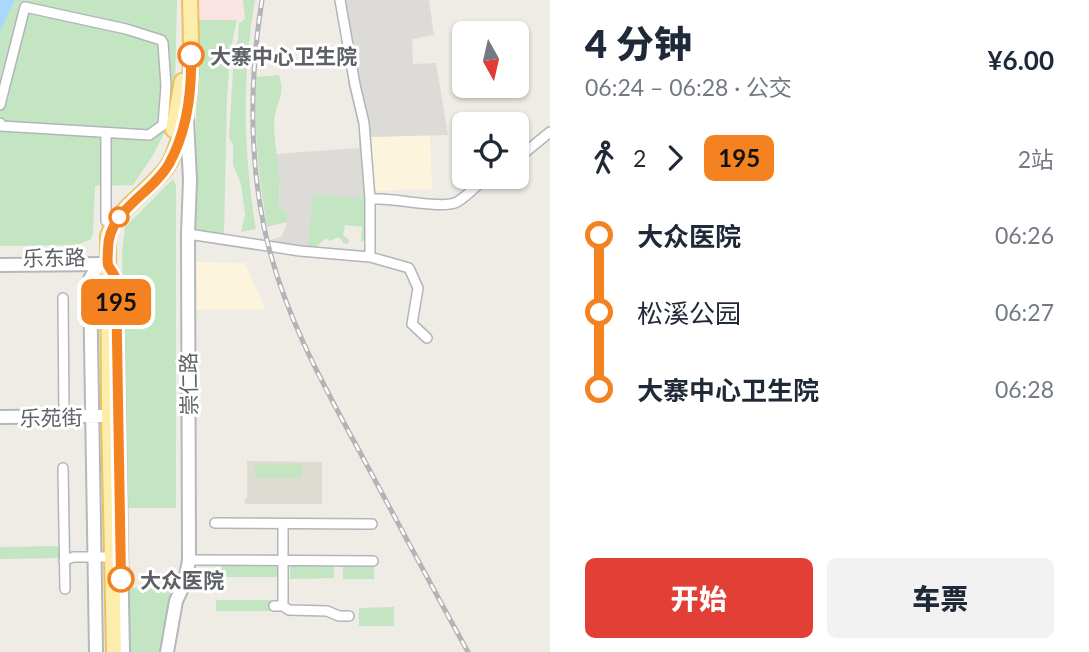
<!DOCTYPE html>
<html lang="zh">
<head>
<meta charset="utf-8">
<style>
	:root { --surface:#fff; --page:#f2f2f3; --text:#1f2937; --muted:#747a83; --accent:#e24037 }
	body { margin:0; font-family:Lato,"Noto Sans SC",sans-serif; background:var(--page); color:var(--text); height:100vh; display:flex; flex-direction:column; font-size:26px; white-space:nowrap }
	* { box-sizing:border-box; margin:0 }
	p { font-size:23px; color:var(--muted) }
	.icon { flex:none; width:38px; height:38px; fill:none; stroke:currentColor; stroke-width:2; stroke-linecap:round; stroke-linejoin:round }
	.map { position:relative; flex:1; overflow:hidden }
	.sheet { display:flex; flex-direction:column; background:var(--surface); width:539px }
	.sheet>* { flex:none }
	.badge { padding:0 14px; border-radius:10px; font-size:24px; line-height:46px }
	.needle { width:46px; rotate:172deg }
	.fabs { position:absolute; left:452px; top:21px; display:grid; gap:14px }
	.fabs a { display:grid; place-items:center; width:77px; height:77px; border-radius:10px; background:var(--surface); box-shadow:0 2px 5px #0004; font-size:35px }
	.map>.badge { position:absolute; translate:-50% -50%; box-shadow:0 0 0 4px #fff }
	.legs { display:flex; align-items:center; gap:10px; height:77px; padding:0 35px; font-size:23px }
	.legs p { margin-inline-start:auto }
	.summary { display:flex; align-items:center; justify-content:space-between; height:119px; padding:0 35px }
	h1 { font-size:38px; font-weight:800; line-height:52px }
	.cta { display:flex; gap:14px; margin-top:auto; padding:14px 35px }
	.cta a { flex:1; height:80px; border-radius:10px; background:var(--accent); color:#fff; font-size:28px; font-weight:800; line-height:80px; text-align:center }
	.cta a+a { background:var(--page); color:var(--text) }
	ul { padding:0 35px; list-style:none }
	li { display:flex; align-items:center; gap:24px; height:77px; font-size:26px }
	li i { display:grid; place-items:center; width:10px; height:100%; margin:0 9px; background:currentColor }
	li i::after { content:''; width:18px; height:18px; margin:-9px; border:5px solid; border-radius:50%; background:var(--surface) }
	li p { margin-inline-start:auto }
	li:first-child i { background:linear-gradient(#0000 50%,currentColor 0) }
	li:last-child i { background:linear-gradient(currentColor 50%,#0000 0) }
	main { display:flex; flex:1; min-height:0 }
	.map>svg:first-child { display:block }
</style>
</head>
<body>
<main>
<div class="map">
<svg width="550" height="652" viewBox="0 0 550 652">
	<rect width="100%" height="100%" fill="#eeece5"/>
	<!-- commercial -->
	<path fill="#fcf4dc" d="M430 135 432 189 373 191 371 137Z
		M194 262 245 263 265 309 194 310Z"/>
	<!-- industrial -->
	<path fill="#dddbd7" d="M335 0H429L434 35 412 39 413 64 436 63 448 135 371 137 373 183 363 184 362 198 308 248 272 244 271 240 282 236 287 222V213L278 205 280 192 275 154 359 148V128L348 84 349 70Z"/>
	<!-- education -->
	<path fill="#dedbd3" d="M247 461 322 462V504H245V498H247Z"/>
	<!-- medical -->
	<path fill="#fae3e2" d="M197 0H243V20H197Z"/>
	<!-- green -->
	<path fill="#c3e5c2" d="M5 0H177L175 85 167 128 153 155 133 185 95 186 93 233 91 239 77 245 0 246V11Z
		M243 0H255C242 77 243 152 256 229L241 232 245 215 241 184 233 165V144L229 138 234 54 238 39 239 23 245 19Z
		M197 20H237L231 47 227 97 224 234C215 237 202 234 195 229Z
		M279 75C286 98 275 102 274 123 274 150 283 179 278 205L287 213V222L267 227C259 177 253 128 256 77Z
		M173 179 176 185V508H125L122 252 125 227Z
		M363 183 366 186 367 239 361 242 362 227 345 225 343 235 349 240 348 244 343 243 342 240 338 237 330 241 326 238 315 248H308L313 194 362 198Z
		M255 464H302V478H255Z
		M60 546V558L0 559V547Z
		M221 565H278V577H221Z
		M290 565H334V578L290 579Z
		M343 565H374V579H343Z
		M176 587 161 652H128L127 588Z
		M216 600H272V611H216Z
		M394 607V626H359V608Z"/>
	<!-- water -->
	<path fill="#a8d9fc" d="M0 0H15L0 31Z"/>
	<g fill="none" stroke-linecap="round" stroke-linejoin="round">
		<defs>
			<path id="street" d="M340 0 355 85 364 123 370 199V257
				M0 105 25 7 126 29 161 40 163 43 166 86 163 125 149 135 1 126 0 123
				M106 133V221
				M516 157 523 154 550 132
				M370 199C392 197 442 210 457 202 468 196 477 185 486 177
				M188 234 300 251 370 257 409 268 418 288 412 324 427 338
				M63 298 64 417
				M63 468 65 589
				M215 523 372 524
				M283 524V606
				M189 560 373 561
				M64 561 73 557H105
				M274 606H283L289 610 327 611 339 616H349"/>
			<path id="secondary" d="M0 265 108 264 116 279 123 652
				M0 417 101 416
				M96 652 90 279 99 264
				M167 652 176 601 185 582 189 560 188 234 190 180 187 120"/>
			<path id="primary" d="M173 130 182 81
				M114 652 109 414 108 236C117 208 150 191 167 167 174 157 177 144 181 133 194 89 191 45 190 0"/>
		</defs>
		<!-- street casing -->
		<use href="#street" stroke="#b2b5b9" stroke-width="12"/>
		<!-- secondary casing -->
		<use href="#secondary" stroke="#b4b7bc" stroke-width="16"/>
		<!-- primary casing -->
		<use href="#primary" stroke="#ecc160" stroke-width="18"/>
		<!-- street -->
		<use href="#street" stroke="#fff" stroke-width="9"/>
		<!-- secondary -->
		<use href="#secondary" stroke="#fff" stroke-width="12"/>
		<!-- primary -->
		<use href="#primary" stroke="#fcedac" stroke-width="14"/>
		<defs>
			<path id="rail" d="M262 0C250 75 249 153 264 227 281 309 322 383 362 456 397 521 432 587 468 652"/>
		</defs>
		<!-- rail casing -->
		<use href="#rail" stroke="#b3b4b5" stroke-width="5"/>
		<!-- rail -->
		<use href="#rail" stroke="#fff" stroke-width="2.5" stroke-dasharray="8" stroke-linecap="butt"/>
	</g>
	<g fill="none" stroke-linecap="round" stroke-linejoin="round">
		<defs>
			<path id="line-1" d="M121 579 116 279C114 274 110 269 108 265 107 260 108 253 108 249 108 210 151 195 169 164 187 131 192 92 191 55"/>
		</defs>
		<!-- line-1 casing -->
		<use href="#line-1" stroke="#fff" stroke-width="16"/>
		<!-- line-1 -->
		<use href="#line-1" stroke="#f58220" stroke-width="10"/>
	</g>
	<!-- markers -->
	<g fill="#fff" stroke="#f58220" stroke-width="3.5">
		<circle cx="191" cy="55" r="12"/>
		<circle cx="119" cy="217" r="9"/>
		<circle cx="121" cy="579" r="12"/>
	</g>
	<g text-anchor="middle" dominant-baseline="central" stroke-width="6" stroke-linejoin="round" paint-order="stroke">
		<!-- stop labels -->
		<g font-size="21" font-weight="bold" fill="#5d6065" stroke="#fff" text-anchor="start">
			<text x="210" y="55">大寨中心卫生院</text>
			<text x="140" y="579">大众医院</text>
		</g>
		<!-- street labels -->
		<g font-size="21" fill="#5d6065" stroke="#fff">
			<text transform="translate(54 257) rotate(-1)">乐东路</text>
			<text transform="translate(188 384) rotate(-91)">崇仁路</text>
			<text transform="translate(51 417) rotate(-1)">乐苑街</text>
		</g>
	</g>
</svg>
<div class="fabs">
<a><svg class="needle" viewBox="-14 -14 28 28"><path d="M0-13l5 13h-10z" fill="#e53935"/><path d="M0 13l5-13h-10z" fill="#747a83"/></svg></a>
<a><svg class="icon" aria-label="locate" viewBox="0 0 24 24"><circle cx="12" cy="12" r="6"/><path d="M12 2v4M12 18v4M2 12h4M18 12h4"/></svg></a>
</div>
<b class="badge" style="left:116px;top:302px;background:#f58220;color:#111">195</b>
</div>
<section class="sheet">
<div class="summary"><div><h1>4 分钟</h1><p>06:24 – 06:28 · 公交</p></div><b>¥6.00</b></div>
<div class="legs"><svg class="icon" aria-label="walk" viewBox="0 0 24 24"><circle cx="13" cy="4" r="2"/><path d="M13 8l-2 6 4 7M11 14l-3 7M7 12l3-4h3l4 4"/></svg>2<svg class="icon" aria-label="forward" viewBox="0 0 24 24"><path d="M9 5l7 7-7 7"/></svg><b class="badge" style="background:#f58220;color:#111">195</b><p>2站</p></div>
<ul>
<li><i style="color:#f58220"></i><b>大众医院</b><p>06:26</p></li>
<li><i style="color:#f58220"></i><span>松溪公园</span><p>06:27</p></li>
<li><i style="color:#f58220"></i><b>大寨中心卫生院</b><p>06:28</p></li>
</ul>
<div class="cta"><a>开始</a><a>车票</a></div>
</section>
</main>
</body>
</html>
